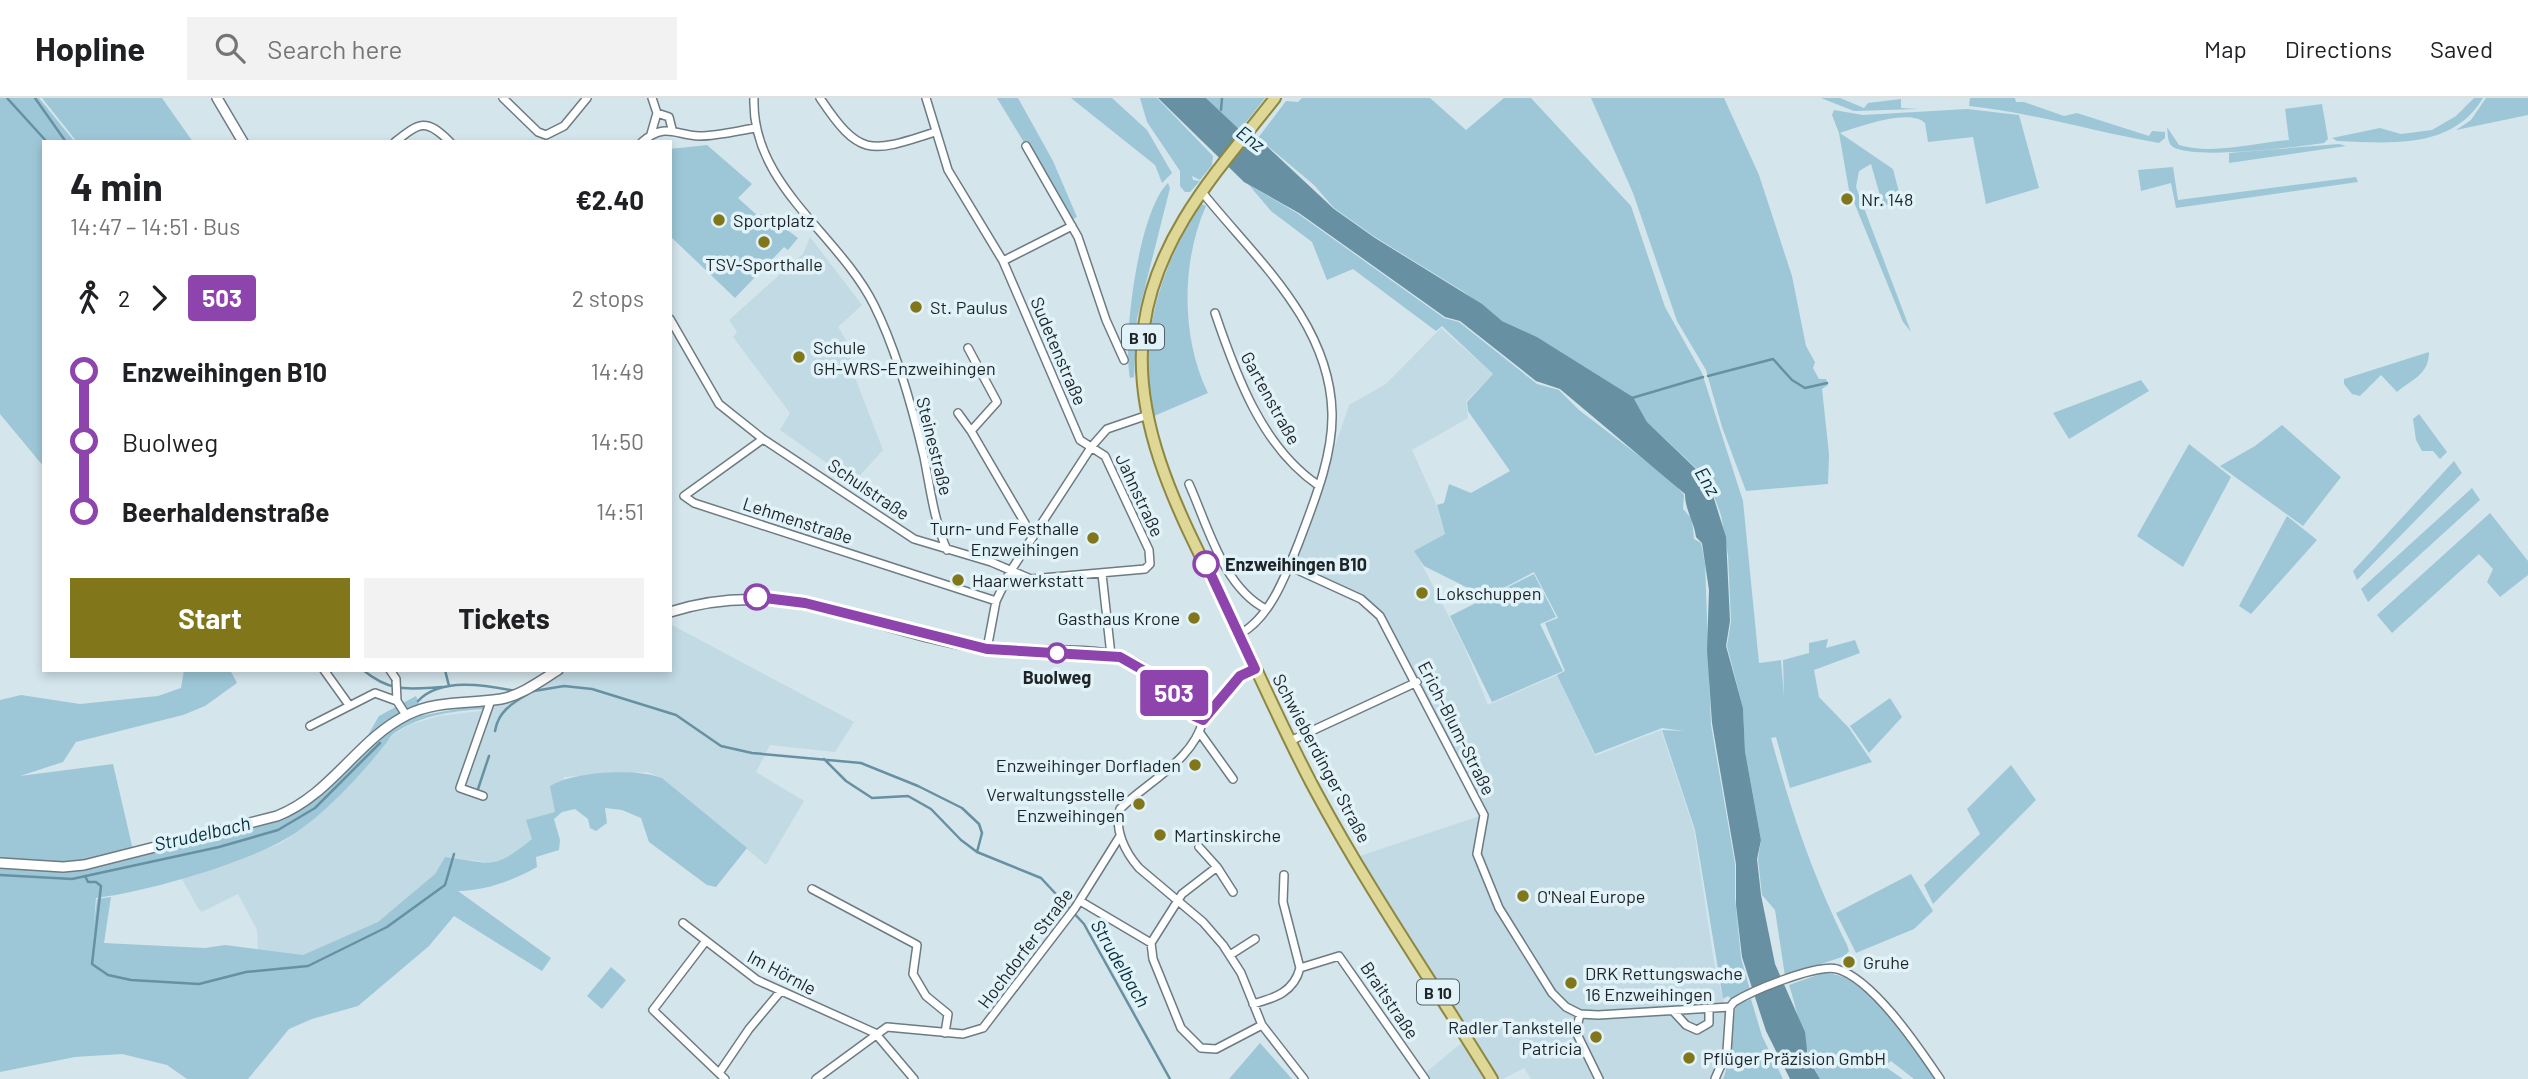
<!DOCTYPE html>
<html lang="en">
<head>
<meta charset="utf-8">
<style>
	:root { --surface:#fff; --page:#f2f2f2; --text:#202124; --muted:#757577; --line:#e0e0e0; --accent:#81771a }
	body { margin:0; font-family:Barlow,sans-serif; background:var(--page); color:var(--text); height:100vh; display:flex; flex-direction:column; font-size:26px; white-space:nowrap }
	* { box-sizing:border-box; margin:0 }
	p { font-size:23px; color:var(--muted) }
	.icon { flex:none; width:38px; height:38px; fill:none; stroke:currentColor; stroke-width:2; stroke-linecap:round; stroke-linejoin:round }
	.map { position:relative; flex:1; overflow:hidden }
	.side { position:absolute; left:42px; top:42px; width:630px; height:532px; display:flex; flex-direction:column; background:var(--surface); border-radius:0px; box-shadow:0 4px 10px #0003 }
	.side>* { flex:none }
	.badge { padding:0 14px; border-radius:5px; font-size:24px; line-height:46px }
	.map>.badge { position:absolute; translate:-50% -50%; box-shadow:0 0 0 4px #fff }
	.legs { display:flex; align-items:center; gap:10px; height:77px; padding:0 28px; font-size:23px }
	.legs p { margin-inline-start:auto }
	.overview { display:flex; align-items:center; justify-content:space-between; height:119px; padding:0 28px }
	h1 { font-size:38px; font-weight:700; line-height:52px }
	.cta { display:flex; gap:14px; margin-top:auto; padding:14px 28px }
	.cta a { flex:1; height:80px; border-radius:0px; background:var(--accent); color:#fff; font-size:28px; font-weight:700; line-height:80px; text-align:center }
	.cta a+a { background:var(--page); color:var(--text) }
	ul { padding:0 28px; list-style:none }
	li { display:flex; align-items:center; gap:24px; height:70px; font-size:26px }
	li i { display:grid; place-items:center; width:10px; height:100%; margin:0 9px; background:currentColor }
	li i::after { content:''; width:18px; height:18px; margin:-9px; border:5px solid; border-radius:50%; background:var(--surface) }
	li p { margin-inline-start:auto }
	li:first-child i { background:linear-gradient(#0000 50%,currentColor 0) }
	li:last-child i { background:linear-gradient(currentColor 50%,#0000 0) }
	header { display:flex; align-items:center; gap:42px; box-sizing:border-box; height:98px; padding:0 35px; background:var(--surface); border-bottom:2px solid var(--line) }
	header strong { font-size:33px }
	nav { display:flex; gap:38px; margin-inline-start:auto; font-size:24px }
	.search { width:490px; height:63px; background:var(--page); display:flex; align-items:center; gap:18px; box-sizing:border-box; padding:0 24px; border-radius:0px; color:var(--muted); font-size:26px }
	.map>svg:first-child { display:block }
</style>
</head>
<body>
<header>
<strong>Hopline</strong>
<div class="search"><svg class="icon" aria-label="search" viewBox="0 0 24 24"><circle cx="10" cy="10" r="6"/><path d="M15 15l6 6"/></svg>Search here</div>
<nav><a>Map</a><a>Directions</a><a>Saved</a></nav>
</header>
<div class="map">
<svg width="2528" height="981" viewBox="0 0 2528 981">
	<rect width="100%" height="100%" fill="#d4e5ec"/>
	<!-- built -->
	<path fill="#c1dae4" d="M810 139 862 207 838 229 846 242 854 277 883 352 854 384 780 332 790 315 733 239 737 234 729 222 803 156Z
		M1441 230 1493 276 1466 303 1468 320 1412 352 1435 403 1445 436 1415 453 1463 546 1488 607 1557 577 1595 658 1661 632 1694 732 1714 864 1727 918 1725 953 1714 981H1531L1524 970 1503 981H1496L1357 759 1486 716 1419 583 1381 517 1371 507 1294 469 1349 307 1386 286Z
		M670 526 854 624 835 654 770 647 756 674 804 703 766 767 662 680 647 674 564 679 556 714 533 741 506 762 495 765 445 759 435 776 378 825 303 858 258 853 257 832 238 796 202 814 198 810 182 781 279 746 295 736 324 712 392 638 409 627 439 618 489 612 492 606 537 588 563 572H670Z
		M1464 943 1486 981H1428L1424 976Z"/>
	<!-- green -->
	<path fill="#9dc7d7" d="M0 0H39L75 44H44V369L0 316Z
		M42 0H162L193 44H77Z
		M997 0H1018L1053 63 1077 119 1071 122Z
		M1071 0H1112L1147 32 1172 75 1162 85 1155 67Z
		M1140 0H1157L1213 58 1212 67 1200 82 1192 78 1193 82 1200 83 1190 94H1185L1180 88V73L1147 24Z
		M1206 0H1265L1240 32Z
		M1302 0H1430L1466 32 1504 0H1531L1631 108 1665 209 1702 275 1743 403 1759 565 1781 562 1784 599 1783 562 1809 555V545L1828 541 1826 550 1855 542 1860 555 1814 572 1819 599 1849 630 1872 664 1790 690 1776 639 1771 640C1792 716 1812 776 1847 847L1849 853 1845 858 1785 878 1775 812 1762 797 1758 761 1761 742 1745 653 1743 610 1727 548 1731 523 1728 457 1721 417 1710 387 1697 371 1647 324 1633 299 1537 239 1502 223 1464 194 1375 139 1334 110 1314 87 1258 40 1286 3 1298 4Z
		M1591 0H1724L1759 77 1792 178 1806 248 1815 264 1813 270 1819 281H1826L1828 287 1822 291 1829 356 1828 386 1746 393 1722 329 1706 272 1677 223 1633 95Z
		M1821 0H1840L1864 10 1868 5 1901 1V10L1919 11 1854 13Z
		M1970 0H2015L2016 4H2024L2064 18 2077 15 2149 38 2152 33 2165 34V40L2159 45C2095 34 2034 15 1969 8Z
		M2474 0H2483C2452 52 2390 45 2337 43L2332 40 2380 30 2401 36 2432 32 2456 18Z
		M2486 0H2528V17L2456 32 2471 22Z
		M2322 6 2328 41 2324 45C2297 49 2194 62 2173 49 2167 45 2168 35 2167 29L2179 47C2212 57 2255 45 2289 42L2285 11Z
		M1967 11 2019 17 2039 90 1986 106 1973 39 1928 44 1925 25C1909 10 1859 29 1840 35L1893 71 1901 102 1883 108 1871 66 1859 73 1856 89 1911 234 1903 224 1849 92 1839 35 1832 17 1834 12 1863 17Z
		M2339 46 2346 48 2229 65V55Z
		M707 47 752 86 738 100 758 118 761 116 774 128 778 125 798 140 788 152 784 149 735 200 670 138V51Z
		M2173 69 2178 102 2356 79 2358 84 2176 110 2171 85 2141 93 2138 72Z
		M1168 85 1170 90 1137 221 1134 279 1130 280C1122 240 1139 112 1168 85Z
		M1249 87 1297 115 1444 220 1459 224 1537 286 1559 292 1579 312 1672 383 1684 397 1683 411 1692 421 1694 441 1701 445 1705 466 1711 627 1735 766V800L1741 860 1750 892 1733 902 1728 898 1723 901 1695 732 1662 632 1684 633 1662 630 1595 656 1557 577 1565 573 1545 525 1558 520 1534 474 1486 499 1424 468 1414 453 1445 436 1437 407 1444 405 1449 386 1471 395 1510 373 1468 313 1467 304 1493 276 1442 228 1436 233 1353 171 1327 182 1312 144 1271 113Z
		M1200 105 1206 108C1181 164 1181 240 1208 295L1154 318C1136 242 1161 170 1200 105Z
		M2429 254C2429 277 2412 281 2397 294L2381 277 2360 298 2352 296 2344 286V281Z
		M2141 282 2149 293 2069 341 2053 315Z
		M2419 316 2447 354 2440 361 2433 353H2422L2416 342 2413 321Z
		M2282 327 2341 379 2303 428 2220 368 2255 348Z
		M2189 346 2231 379 2183 469 2137 438Z
		M2454 363 2462 375 2357 482 2353 473Z
		M2472 390 2480 402 2368 504 2361 491Z
		M2490 415 2528 463V477L2500 499 2487 484 2493 471 2479 456 2392 535 2377 517Z
		M2287 418 2317 442 2251 516 2239 508Z
		M1534 476 1556 519 1540 526 1563 573 1492 604 1450 518Z
		M184 572H230L237 585 205 608 183 617 76 644 63 664 20 678 113 666 133 752 71 766 0 762V602L21 597 80 606 158 598 181 590Z
		M416 598 424 617 486 606 485 611C452 613 419 617 392 637 368 670 327 714 294 736 248 765 150 793 96 800L94 826 97 801 111 799 104 845 205 850 225 847 303 857 378 824 435 776 445 759C493 765 493 773 532 741L526 722 555 714 550 688C574 673 637 670 662 680L747 750 716 789 707 787 649 744 641 720 622 712 605 710 607 725 596 733 590 730 588 721 575 711 562 714 554 721 560 742 559 752 536 759 537 769C512 783 487 792 458 793L551 860 542 873 454 818 429 848 358 908 312 921 289 931 248 981H187L167 967 122 956 75 959 0 974V768L85 770 224 737 288 717 358 654 379 618Z
		M1890 600 1902 619 1869 655 1850 628Z
		M2011 667 2036 702 1933 806 1924 787 1980 736 1967 711Z
		M1911 776 1933 813 1914 831 1856 855 1836 815Z
		M611 869 626 882 602 911 587 898Z
		M1823 875C1872 876 1914 944 1940 981H1914L1891 963 1884 968 1903 981H1820C1804 952 1799 918 1789 887Z
		M1751 901 1762 938 1783 981H1723C1730 966 1734 912 1736 909 1740 904 1746 903 1751 901Z
		M1260 945 1292 981H1229Z"/>
	<!-- water -->
	<path fill="#6791a2" d="M1158 0H1206L1240 32 1258 40 1334 111 1375 140 1482 206 1502 223 1537 239 1633 299 1647 324 1696 371 1710 388 1726 439 1730 523 1726 548 1743 610 1745 653 1761 742 1757 761 1761 797 1775 866 1805 934 1808 960 1820 981H1790L1766 933 1742 859 1736 807V766L1712 625 1707 552 1709 492 1702 445 1696 439C1694 423 1685 412 1685 396L1560 291 1536 283 1460 223 1445 219 1299 115 1244 84Z"/>
	<g fill="none" stroke-linecap="round" stroke-linejoin="round">
		<!-- stream -->
		<path stroke="#6791a2" stroke-width="2.5" d="M7 0 47 44
			M35 0 66 44
			M1221 12 1222 0
			M1708 278 1773 261 1792 282 1805 290 1827 285
			M1632 300 1703 279
			M363 572C391 595 408 591 442 589
			M445 572 449 588
			M528 594 564 588 592 591 676 617 721 648 752 655 861 665 918 688 962 710 979 726 982 735 977 754
			M418 603C440 579 486 587 515 593
			M495 633C498 614 512 605 528 596
			M824 661 846 683 872 700 908 698 931 711 961 742 977 754 1041 780 1084 826 1170 981
			M478 691 489 658
			M0 777 72 781 219 749 278 732 315 710 380 645
			M85 778 88 784H96L101 788 92 866 108 877 131 882 199 886 246 874 308 868 387 829 445 787 454 756"/>
		<defs>
			<path id="minor" d="M503 0 538 34 546 37 564 28 587 0
				M754 0C751 87 838 135 874 207 897 253 912 308 924 359 930 389 934 423 947 452
				M820 0C860 60 870 55 935 34
				M657 15 669 19 672 31
				M651 36 657 15 652 0
				M395 44C420 24 426 20 450 44
				M642 44C665 24 675 37 699 38 717 38 737 33 755 30
				M1026 48 1078 139 1106 222 1124 262
				M1202 94C1254 159 1330 224 1332 315 1333 358 1314 404 1299 444 1286 476 1271 519 1240 536
				M1003 163 1072 128
				M1215 215C1236 277 1262 349 1318 387
				M670 221 719 306 763 341 914 441 991 464 1031 481 1145 471 1150 466 1149 452 1105 358 1080 342 1003 163 948 72 926 0
				M968 250 997 304 971 333 1033 439
				M958 315 971 333
				M763 341 684 398 694 405 996 503
				M1189 386C1208 428 1223 489 1266 511
				M1289 468 1361 501 1380 518 1484 717 1477 756 1499 810 1552 895 1566 909 1580 916 1598 917 1730 909
				M1102 476 1111 557
				M987 551 996 503 1010 474 1092 348 1107 331 1148 317
				M324 572 349 607
				M390 572 396 581 397 603
				M1203 622C1194 662 1147 684 1120 711 1114 732 1125 754 1139 770L1203 824 1223 847 1241 875 1262 927 1304 981
				M310 628 375 595 397 603 406 617
				M1200 635 1233 681
				M1290 643 1417 584
				M483 698 460 690 491 602
				M1199 749 1217 769
				M1284 777 1283 804 1300 870
				M812 791 917 847 913 876 926 898 948 916 945 935
				M1233 794 1217 769 1182 796 1151 845 1153 861 1181 930 1201 950 1216 951 1262 927
				M1080 803 1151 845
				M683 825 757 882 875 935 914 981
				M705 844 653 912 725 981
				M1230 857 1255 841
				M1253 906C1275 900 1294 894 1300 870L1339 858 1425 981
				M1674 914 1686 927 1697 932 1709 925V911
				M1580 916 1576 934 1599 981
				M719 975 749 931 780 894
				M816 981 887 929 963 936 983 930 1075 810 1120 738
				M1715 981 1727 953 1730 909 1734 904C1753 892 1817 866 1837 871 1873 881 1919 950 1940 981"/>
			<path id="tertiary" d="M217 0 243 44
				M670 514C791 476 872 535 987 551 1027 556 1083 548 1120 559 1141 566 1162 582 1177 598 1185 607 1191 618 1203 622 1224 609 1227 574 1255 571
				M0 765 63 769 84 767 277 718C331 697 357 642 407 617 436 602 470 606 501 601 522 597 540 583 558 572"/>
			<path id="primary" d="M1275 0C1220 70 1157 136 1144 228 1129 334 1190 435 1235 527 1262 582 1286 638 1315 692 1368 791 1433 885 1492 981"/>
		</defs>
		<!-- minor casing -->
		<use href="#minor" stroke="#6d7c82" stroke-width="10"/>
		<!-- tertiary casing -->
		<use href="#tertiary" stroke="#6d7c82" stroke-width="12"/>
		<!-- primary casing -->
		<use href="#primary" stroke="#8d8741" stroke-width="14"/>
		<!-- minor -->
		<use href="#minor" stroke="#fff" stroke-width="7"/>
		<!-- tertiary -->
		<use href="#tertiary" stroke="#fff" stroke-width="9"/>
		<!-- primary -->
		<use href="#primary" stroke="#dfd795" stroke-width="10"/>
	</g>
	<g fill="none" stroke-linecap="round" stroke-linejoin="round">
		<defs>
			<path id="line-1" d="M757 499 805 505 987 551 1120 559 1155 579 1194 618 1203 622 1240 578 1255 571 1206 466"/>
		</defs>
		<!-- line-1 casing -->
		<use href="#line-1" stroke="#fff" stroke-width="16"/>
		<!-- line-1 -->
		<use href="#line-1" stroke="#8e44ad" stroke-width="10"/>
	</g>
	<!-- markers -->
	<g fill="#81771a" stroke="#e1f3f9" stroke-width="2.5">
		<circle cx="1847" cy="101" r="7"/>
		<circle cx="719" cy="122" r="7"/>
		<circle cx="764" cy="144" r="7"/>
		<circle cx="916" cy="209" r="7"/>
		<circle cx="799" cy="259" r="7"/>
		<circle cx="1093" cy="440" r="7"/>
		<circle cx="958" cy="482" r="7"/>
		<circle cx="1422" cy="495" r="7"/>
		<circle cx="1194" cy="520" r="7"/>
		<circle cx="1195" cy="667" r="7"/>
		<circle cx="1139" cy="706" r="7"/>
		<circle cx="1160" cy="737" r="7"/>
		<circle cx="1523" cy="798" r="7"/>
		<circle cx="1849" cy="864" r="7"/>
		<circle cx="1571" cy="885" r="7"/>
		<circle cx="1596" cy="939" r="7"/>
		<circle cx="1689" cy="960" r="7"/>
	</g>
	<g fill="#fff" stroke="#8e44ad" stroke-width="3.5">
		<circle cx="1206" cy="466" r="12"/>
		<circle cx="757" cy="499" r="12"/>
		<circle cx="1057" cy="555" r="9"/>
	</g>
	<g text-anchor="middle" dominant-baseline="central" stroke-width="7" stroke-linejoin="round" paint-order="stroke">
		<!-- shield labels -->
		<g fill="#e1f3f9" stroke="#586266" stroke-width="2">
			<rect x="1122" y="226.5" width="42" height="25" rx="5"/>
			<rect x="1417" y="881.5" width="42" height="25" rx="5"/>
		</g>
		<g font-size="16" font-weight="bold" fill="#1e2427">
			<text x="1143" y="239">B 10</text>
			<text x="1438" y="894">B 10</text>
		</g>
		<!-- poi labels -->
		<g font-size="18" fill="#1e2427" stroke="#e1f3f9" text-anchor="start">
			<text x="1861" y="101">Nr. 148</text>
			<text x="733" y="122">Sportplatz</text>
			<text x="764" y="166" text-anchor="middle">TSV-Sporthalle</text>
			<text x="930" y="209">St. Paulus</text>
			<text x="813" y="249">Schule<tspan x="813" dy="21">GH-WRS-Enzweihingen</tspan></text>
			<text x="1079" y="430" text-anchor="end">Turn- und Festhalle<tspan x="1079" dy="21">Enzweihingen</tspan></text>
			<text x="972" y="482">Haarwerkstatt</text>
			<text x="1436" y="495">Lokschuppen</text>
			<text x="1180" y="520" text-anchor="end">Gasthaus Krone</text>
			<text x="1181" y="667" text-anchor="end">Enzweihinger Dorfladen</text>
			<text x="1125" y="696" text-anchor="end">Verwaltungsstelle<tspan x="1125" dy="21">Enzweihingen</tspan></text>
			<text x="1174" y="737">Martinskirche</text>
			<text x="1537" y="798">O'Neal Europe</text>
			<text x="1863" y="864">Gruhe</text>
			<text x="1585" y="875">DRK Rettungswache<tspan x="1585" dy="21">16 Enzweihingen</tspan></text>
			<text x="1582" y="929" text-anchor="end">Radler Tankstelle<tspan x="1582" dy="21">Patricia</tspan></text>
			<text x="1703" y="960">Pflüger Präzision GmbH</text>
		</g>
		<!-- street labels -->
		<g font-size="18" fill="#1e2427" stroke="#e1f3f9">
			<text transform="translate(1059 253) rotate(67)">Sudetenstraße</text>
			<text transform="translate(1271 300) rotate(61)">Gartenstraße</text>
			<text transform="translate(935 348) rotate(76)">Steinestraße</text>
			<text transform="translate(869 391) rotate(34)">Schulstraße</text>
			<text transform="translate(1140 397) rotate(65)">Jahnstraße</text>
			<text transform="translate(798 422) rotate(18)">Lehmenstraße</text>
			<text transform="translate(1457 630) rotate(63)">Erich-Blum-Straße</text>
			<text transform="translate(1322 660) rotate(62)">Schwieberdinger Straße</text>
			<text transform="translate(1025 850) rotate(-53)">Hochdorfer Straße</text>
			<text transform="translate(782 874) rotate(28)">Im Hörnle</text>
			<text transform="translate(1390 902) rotate(56)">Braitstraße</text>
		</g>
		<!-- stop labels -->
		<g font-size="18" font-weight="bold" fill="#1e2427" stroke="#e1f3f9" text-anchor="start">
			<text x="1225" y="466">Enzweihingen B10</text>
			<text x="1057" y="579" text-anchor="middle">Buolweg</text>
		</g>
		<!-- water labels -->
		<g font-size="19" font-style="italic" fill="#042e3b" stroke="#e1f3f9">
			<text transform="translate(1251 40) rotate(37)">Enz</text>
			<text transform="translate(1708 383) rotate(59)">Enz</text>
			<text transform="translate(202 735) rotate(-13)">Strudelbach</text>
			<text transform="translate(1121 865) rotate(60)">Strudelbach</text>
		</g>
	</g>
</svg>
<b class="badge" style="left:1174px;top:595px;background:#8e44ad;color:#fff">503</b>
<section class="side">
<div class="overview"><div><h1>4 min</h1><p>14:47 – 14:51 · Bus</p></div><b>€2.40</b></div>
<div class="legs"><svg class="icon" aria-label="walk" viewBox="0 0 24 24"><circle cx="13" cy="4" r="2"/><path d="M13 8l-2 6 4 7M11 14l-3 7M7 12l3-4h3l4 4"/></svg>2<svg class="icon" aria-label="forward" viewBox="0 0 24 24"><path d="M9 5l7 7-7 7"/></svg><b class="badge" style="background:#8e44ad;color:#fff">503</b><p>2 stops</p></div>
<ul>
<li><i style="color:#8e44ad"></i><b>Enzweihingen B10</b><p>14:49</p></li>
<li><i style="color:#8e44ad"></i><span>Buolweg</span><p>14:50</p></li>
<li><i style="color:#8e44ad"></i><b>Beerhaldenstraße</b><p>14:51</p></li>
</ul>
<div class="cta"><a>Start</a><a>Tickets</a></div>
</section>
</div>
</body>
</html>
